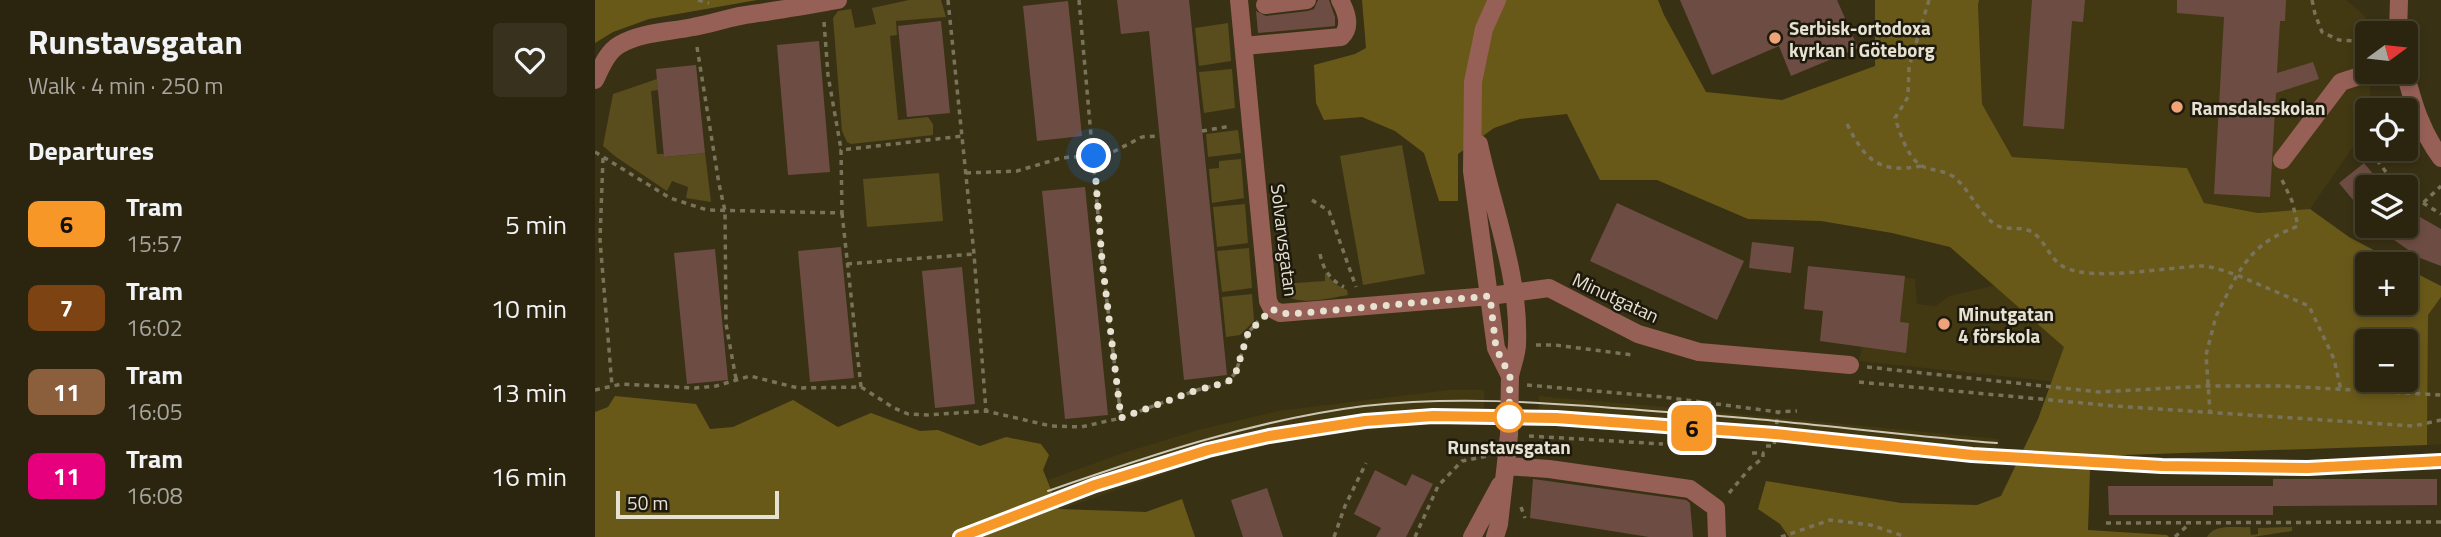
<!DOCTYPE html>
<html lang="en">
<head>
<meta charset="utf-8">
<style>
	:root { --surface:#2b250f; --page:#37311d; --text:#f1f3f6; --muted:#a6a59e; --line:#47422f }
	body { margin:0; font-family:"Titillium Web",sans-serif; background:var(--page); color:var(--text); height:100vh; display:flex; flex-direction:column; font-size:26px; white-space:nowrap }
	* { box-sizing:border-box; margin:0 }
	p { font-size:23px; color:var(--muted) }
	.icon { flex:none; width:38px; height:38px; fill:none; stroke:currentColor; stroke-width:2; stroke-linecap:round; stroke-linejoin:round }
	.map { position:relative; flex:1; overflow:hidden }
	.sheet { display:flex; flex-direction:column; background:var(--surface); width:595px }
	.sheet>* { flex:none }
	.badge { padding:0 14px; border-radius:10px; font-size:24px; line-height:46px }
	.needle { width:46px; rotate:75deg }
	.controls { position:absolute; left:1760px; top:21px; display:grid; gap:14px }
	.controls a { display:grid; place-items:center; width:63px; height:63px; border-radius:7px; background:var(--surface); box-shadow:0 4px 10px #0003,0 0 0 2px var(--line); font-size:35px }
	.scale { position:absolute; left:21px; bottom:18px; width:163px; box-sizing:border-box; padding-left:7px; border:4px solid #e6e1d0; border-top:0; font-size:19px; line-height:24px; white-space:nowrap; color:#e6e1d0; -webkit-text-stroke:5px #1d1a0d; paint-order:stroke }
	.you { position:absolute; width:35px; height:35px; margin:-18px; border:5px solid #fff; border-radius:50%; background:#1a73e8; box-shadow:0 0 0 10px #1a73e833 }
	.map>.badge { position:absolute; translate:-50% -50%; box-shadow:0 0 0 4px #fff }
	h2 { padding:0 28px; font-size:26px; line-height:63px }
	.round { display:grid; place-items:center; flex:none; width:74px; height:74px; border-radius:7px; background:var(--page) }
	.head { display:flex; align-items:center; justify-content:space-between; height:119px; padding:0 28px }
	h1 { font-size:33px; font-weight:700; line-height:52px }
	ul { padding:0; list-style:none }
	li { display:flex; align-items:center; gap:21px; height:84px; padding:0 28px }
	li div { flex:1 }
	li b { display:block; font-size:26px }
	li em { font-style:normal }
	li .badge { min-width:77px; font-weight:700; text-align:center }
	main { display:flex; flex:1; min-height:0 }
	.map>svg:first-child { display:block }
</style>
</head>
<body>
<main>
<section class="sheet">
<div class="head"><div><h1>Runstavsgatan</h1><p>Walk · 4 min · 250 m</p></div><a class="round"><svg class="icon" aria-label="heart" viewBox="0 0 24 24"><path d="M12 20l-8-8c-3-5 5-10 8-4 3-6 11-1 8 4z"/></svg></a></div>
<h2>Departures</h2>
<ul>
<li><span class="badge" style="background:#f79727;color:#111">6</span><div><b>Tram</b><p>15:57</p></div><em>5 min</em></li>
<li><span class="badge" style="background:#7d4313;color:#fff">7</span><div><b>Tram</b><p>16:02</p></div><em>10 min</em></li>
<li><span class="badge" style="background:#8b5e3c;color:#fff">11</span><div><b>Tram</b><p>16:05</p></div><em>13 min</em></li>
<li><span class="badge" style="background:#e6007e;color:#fff">11</span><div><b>Tram</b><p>16:08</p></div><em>16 min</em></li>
</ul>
</section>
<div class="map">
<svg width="1846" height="537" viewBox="0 0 1846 537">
	<rect width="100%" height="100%" fill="#393114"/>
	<!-- built -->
	<path fill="#423812" d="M1384 0H1751L1770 16 1773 72 1776 77 1773 125 1715 209 1663 213 1609 203 1592 168 1417 157 1387 104 1383 5Z
		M1213 266 1320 279 1322 304 1341 306 1354 296 1410 283 1430 315 1460 321 1492 385 1264 361 1267 346 1225 341 1228 311 1209 309Z
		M1846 297V444L1832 445 1833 315Z
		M853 390H889V425H830L770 430 682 443 606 461 464 510 453 480 528 453 603 430 683 411Z
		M944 396 1101 410 1404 439 1395 463 1171 439 943 423Z"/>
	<!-- green -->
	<path fill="#594c1d" d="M314 0H346L351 17 301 21 302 35 295 36 303 120 333 117 338 124V135L256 144 252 142 247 131 238 18 243 11 256 9 260 28 281 24 277 8Z
		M633 23 636 61 604 66 600 28Z
		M637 69 640 108 609 113 604 72Z
		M62 79 63 90 56 91 62 154H69L70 157 110 153 116 202 91 198 93 187 77 181 72 191 21 157 8 146 18 94Z
		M643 130 646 153 613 157 611 134Z
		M807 145 830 274 768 285 745 156Z
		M646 159 649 198 617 203 614 169 624 168V161Z
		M344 173 348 221 272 227 268 179Z
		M650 204 653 243 622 247 618 207Z
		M654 248 657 288 627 292 622 251Z
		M730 273 740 284 752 290 753 295C734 298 690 311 686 284L730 281Z
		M657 294 659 321 645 335 631 337 627 297Z
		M1655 527 1656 535 1663 534V528L1697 527V531L1658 537H1612C1619 523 1641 528 1655 527Z"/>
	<!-- forest -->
	<path fill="#695919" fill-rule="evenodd" d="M0 0H162L54 19 18 32 0 43Z
		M767 0H1063L1069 15 1111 92 1187 100 1280 66V0H1384L1383 5 1387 104 1417 157 1592 168 1609 203 1663 213 1715 209 1754 237 1805 264H1773V303H1811V268L1846 286V297L1833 315 1832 445 1498 456 1495 471 1493 530 1572 535 1574 537H1194L1185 524 1163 509 1171 481 1306 503 1382 505 1406 496 1443 419 1469 347 1355 247 1297 233 1226 221 1153 219 1062 180H1005L972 114 925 119 899 128 863 154V201H844L829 153 800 131 767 117 729 120 721 103 719 65 760 54 771 48ZM1773 341H1811V380H1773Z
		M20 396 101 404 115 429 138 427 198 400 243 427 276 413 325 431 343 430 385 446 411 437 446 444 454 455 448 470 464 509 551 512 587 499 600 537H0V412L13 407Z"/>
	<!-- building -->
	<path fill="#6d4d43" d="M522 0H594L632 375 589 380 554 31 526 34Z
		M723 0H734L740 17V26L663 33 661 11 671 16 713 11 719 9Z
		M1085 0H1242L1263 48 1196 76 1184 46 1117 75Z
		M1437 0H1490L1488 22 1477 21 1469 129 1428 126Z
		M1582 0H1691L1690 21H1685L1682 73 1718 62 1724 79 1681 93 1675 197 1619 194 1629 17 1582 13Z
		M473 1 487 136 442 141 428 6Z
		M346 21 355 113 312 117 303 26Z
		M224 41 235 172 193 175 182 45Z
		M101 65 110 153 69 157 61 69Z
		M1769 163 1789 187H1773V218L1744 183Z
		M490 187 513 415 470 419 447 191Z
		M1022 203 1149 261 1122 320 995 261Z
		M1811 209 1846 229V266L1825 258 1779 226H1811Z
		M1157 242 1199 247 1196 273 1154 268Z
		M246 247 259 378 215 382 203 251Z
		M120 249 133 380 92 384 79 253Z
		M1213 266 1310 276 1305 322 1314 323 1311 353 1225 341 1228 311 1209 309Z
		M367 267 380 404 340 408 327 271Z
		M780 470 811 486 817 474 838 484 811 537H781L786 528 759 514Z
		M938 479 1091 500 1095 503 1098 537H1054L935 518Z
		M1678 479H1842V505L1678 506V515H1514L1513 486H1678Z
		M672 488 688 537H648L636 500Z"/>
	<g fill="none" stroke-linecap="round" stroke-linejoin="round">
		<!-- path -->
		<path stroke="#7a735b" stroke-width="3.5" stroke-dasharray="5 5" stroke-linecap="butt" d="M103 0 114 3
			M353 0 379 254 391 411
			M484 0 507 260 526 418
			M1334 0 1314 67 1313 97 1300 118C1305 133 1313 160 1329 167 1339 171 1349 170 1359 177 1375 190 1383 213 1401 225 1413 232 1430 224 1441 235 1452 245 1455 259 1469 267 1498 282 1572 267 1606 266 1618 266 1631 272 1642 275L1621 316 1611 355 1615 412
			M1717 0 1720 14 1727 32 1744 40 1773 42
			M229 22 233 75 246 149
			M102 47 124 184 130 211 131 324 141 379
			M1252 124C1270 160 1284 174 1326 166
			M607 131 636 126
			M0 152 75 198 112 210 247 213 246 150 368 136
			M8 158 5 240 17 386
			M1782 160 1802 187
			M371 173 422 171 466 158 514 154 547 137 564 136
			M1687 180 1697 201 1703 226C1673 238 1659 248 1642 275L1714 306 1739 359 1746 390
			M1811 194 1828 203 1846 186
			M717 200 734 211 761 287
			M1828 203 1846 214
			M247 213 266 387
			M725 254C728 269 735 280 749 287
			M252 264 379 254
			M941 345H960L1038 355
			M1272 367 1504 392 1612 386H1688L1846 395
			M1264 382 1519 406 1819 426 1846 420
			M932 385 1068 397 1183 412 1202 411
			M0 390 27 384 100 388 121 386 155 376 203 388 266 387 299 408 313 414 332 415 391 411 456 426 486 427 526 418 602 390 633 382 641 372 653 333 663 321
			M934 436 1068 444
			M1171 446H1179L1183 412
			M1134 493 1155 468 1168 458V453H1157
			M926 507 930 518
			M1511 523 1846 522
			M739 537 750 506 771 463
			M820 537 843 486 867 461 893 456
			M1186 537 1235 520 1276 525 1311 537
			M1580 537 1595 523"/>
		<!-- minor -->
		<path stroke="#976057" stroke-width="18" d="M644 0 673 301 677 309 685 313 895 296 954 288 1043 334 1104 352 1255 365
			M902 0 889 29 878 82 877 171 901 348 915 376
			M670 5 712 0
			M1803 33 1804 0
			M649 46 746 37C757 27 751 11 745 0
			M1810 72C1818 103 1826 131 1846 158
			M0 80C6 68 12 52 24 45 46 32 74 32 98 27 118 24 137 16 157 14 186 10 214 5 243 0
			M884 144C898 210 925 276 922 344 922 354 917 366 915 376
			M1687 160 1746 82 1777 72
			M911 466 954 469 1095 489 1121 508 1122 537
			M877 537 905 485
			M900 537 904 524 912 454"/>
		<!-- tram -->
		<path stroke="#cdc7b5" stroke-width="2" d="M453 491C556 455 660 420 769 406 857 396 945 402 1033 409 1082 413 1132 416 1181 421 1255 428 1328 437 1402 443
			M459 500C561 464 661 434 770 421 852 411 936 416 1018 422 1073 426 1127 429 1182 434 1254 440 1325 451 1397 457"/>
		<!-- minor-bridge -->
		<path stroke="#976057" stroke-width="18" d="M912 452 914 435 915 376"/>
	</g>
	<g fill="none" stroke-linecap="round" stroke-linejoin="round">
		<defs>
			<path id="line" d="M365 537 500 485 613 450 674 436 770 421 838 416 961 418 1180 434 1377 455 1567 466 1713 468 1846 461"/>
		</defs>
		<!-- line casing -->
		<use href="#line" stroke="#fff" stroke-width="16"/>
		<!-- line -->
		<use href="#line" stroke="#f79727" stroke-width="10"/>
		<!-- walk -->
		<path stroke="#e6e1d0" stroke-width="7" stroke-dasharray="0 12.6" d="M499 156 507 260 526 418 602 390 633 382 641 372 653 333 677 309 685 313 696 314 895 296 901 348 915 376 914 417"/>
	</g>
	<!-- markers -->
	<g fill="#efa378" stroke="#1d1a0d" stroke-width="2.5">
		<circle cx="1180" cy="38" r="7"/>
		<circle cx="1582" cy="107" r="7"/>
		<circle cx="1349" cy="324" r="7"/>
	</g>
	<circle fill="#fff" stroke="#f79727" stroke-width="3.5" cx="914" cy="417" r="14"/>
	<g text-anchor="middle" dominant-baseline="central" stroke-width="5" stroke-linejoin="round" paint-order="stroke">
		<!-- poi labels -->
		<g font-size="19" font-weight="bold" fill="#e6e1d0" stroke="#1d1a0d" text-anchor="start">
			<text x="1194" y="27">Serbisk-ortodoxa<tspan x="1194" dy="22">kyrkan i Göteborg</tspan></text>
			<text x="1596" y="107">Ramsdalsskolan</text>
			<text x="1363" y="313">Minutgatan<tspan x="1363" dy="22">4 förskola</tspan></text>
		</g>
		<!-- street labels -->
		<g font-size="19" fill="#e6e1d0" stroke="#1d1a0d">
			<text transform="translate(690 240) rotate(83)">Solvarvsgatan</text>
			<text transform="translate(1021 297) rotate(25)">Minutgatan</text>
		</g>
		<!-- stop labels -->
		<g font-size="19" font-weight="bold" fill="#e6e1d0" stroke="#1d1a0d">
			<text x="914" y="446">Runstavsgatan</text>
		</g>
	</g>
</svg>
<div class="controls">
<a><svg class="needle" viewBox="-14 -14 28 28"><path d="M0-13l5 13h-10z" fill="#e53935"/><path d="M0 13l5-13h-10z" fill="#a6a59e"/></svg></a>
<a><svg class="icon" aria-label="locate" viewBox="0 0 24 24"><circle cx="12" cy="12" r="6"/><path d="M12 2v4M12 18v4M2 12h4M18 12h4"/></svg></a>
<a><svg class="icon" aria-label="layers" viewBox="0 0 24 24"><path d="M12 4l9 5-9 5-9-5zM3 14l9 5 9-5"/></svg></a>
<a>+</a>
<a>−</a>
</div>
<div class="scale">50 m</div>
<div class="you" style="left:499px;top:156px"></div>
<b class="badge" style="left:1097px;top:428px;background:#f79727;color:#111">6</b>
</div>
</main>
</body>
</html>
